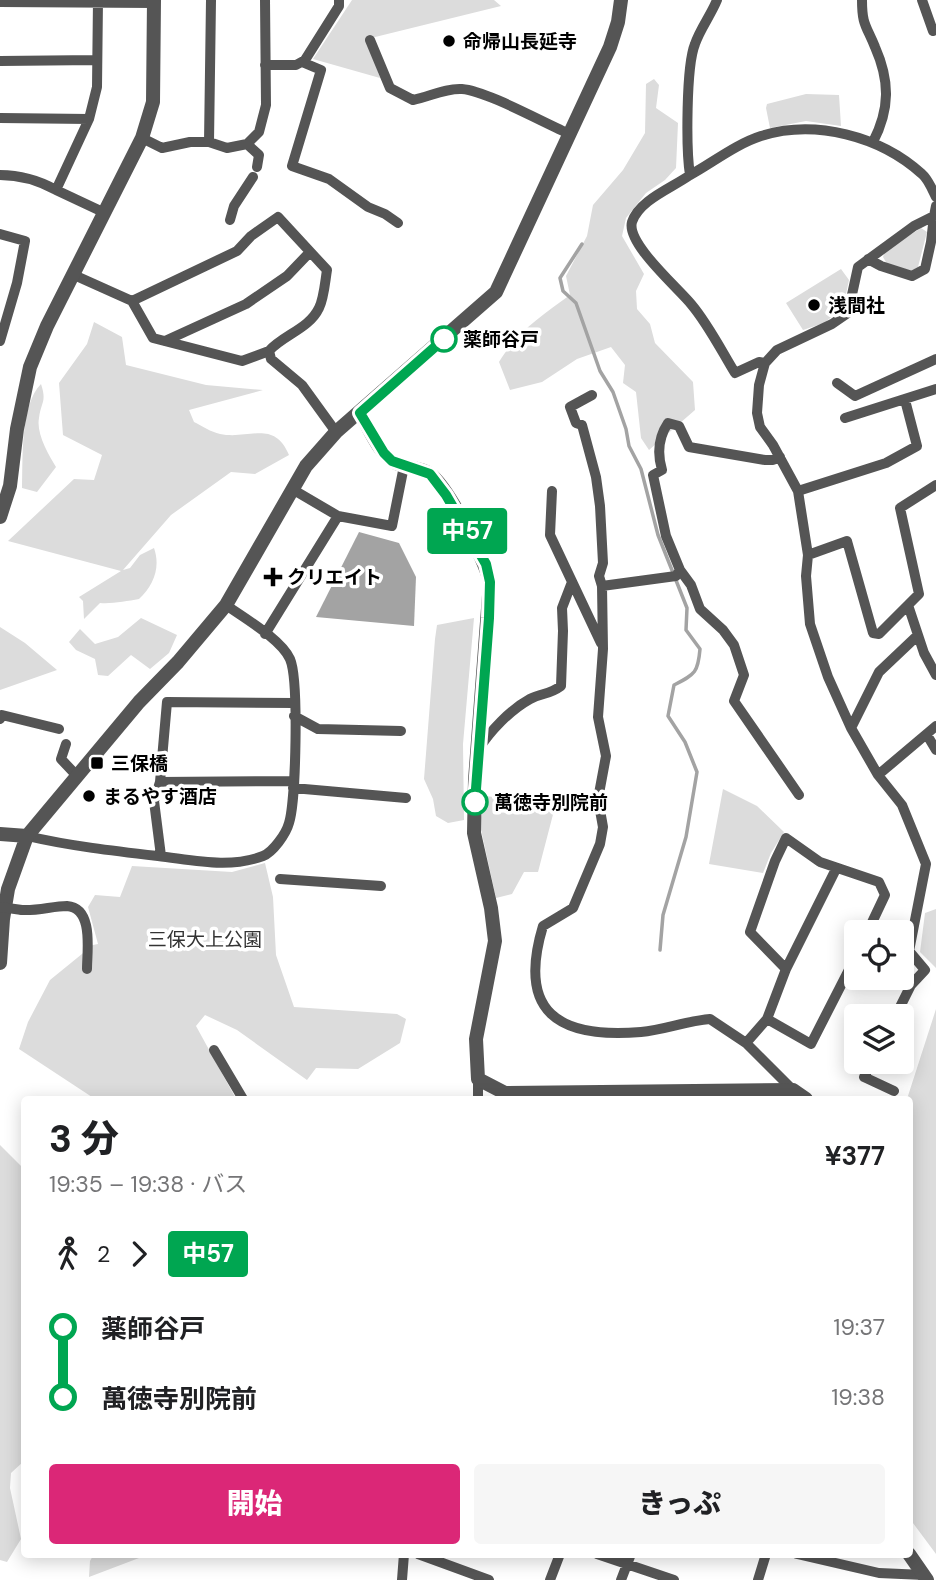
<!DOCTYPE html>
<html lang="ja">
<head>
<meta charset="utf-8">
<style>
	:root { --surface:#fff; --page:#f6f6f6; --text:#202124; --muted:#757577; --accent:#db2777 }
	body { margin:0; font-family:"DM Sans","Noto Sans JP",sans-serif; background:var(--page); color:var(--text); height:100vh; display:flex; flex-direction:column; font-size:26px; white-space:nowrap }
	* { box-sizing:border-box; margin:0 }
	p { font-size:23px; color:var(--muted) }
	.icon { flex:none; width:38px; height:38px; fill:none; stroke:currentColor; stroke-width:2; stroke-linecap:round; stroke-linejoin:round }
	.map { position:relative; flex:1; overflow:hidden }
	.side { position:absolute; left:21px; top:1096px; width:892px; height:462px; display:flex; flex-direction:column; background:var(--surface); border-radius:7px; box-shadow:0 4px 18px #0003 }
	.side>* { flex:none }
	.badge { padding:0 14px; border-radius:5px; font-size:24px; line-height:46px }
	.buttons { position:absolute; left:844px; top:920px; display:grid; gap:14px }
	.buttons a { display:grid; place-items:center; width:70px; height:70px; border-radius:7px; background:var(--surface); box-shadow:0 4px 18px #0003; font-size:35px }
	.map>.badge { position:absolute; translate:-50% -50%; box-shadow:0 0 0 4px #fff }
	.legs { display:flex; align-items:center; gap:10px; height:77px; padding:0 28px; font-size:23px }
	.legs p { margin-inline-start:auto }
	.head { display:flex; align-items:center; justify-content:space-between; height:119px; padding:0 28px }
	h1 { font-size:38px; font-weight:800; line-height:52px }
	.button { display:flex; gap:14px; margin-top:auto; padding:14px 28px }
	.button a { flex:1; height:80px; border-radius:7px; background:var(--accent); color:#fff; font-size:28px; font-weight:800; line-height:80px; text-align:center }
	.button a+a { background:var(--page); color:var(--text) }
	ul { padding:0 28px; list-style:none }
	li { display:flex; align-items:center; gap:24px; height:70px; font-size:26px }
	li i { display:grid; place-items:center; width:10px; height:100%; margin:0 9px; background:currentColor }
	li i::after { content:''; width:18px; height:18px; margin:-9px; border:5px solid; border-radius:50%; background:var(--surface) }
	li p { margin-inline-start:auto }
	li:first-child i { background:linear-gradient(#0000 50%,currentColor 0) }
	li:last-child i { background:linear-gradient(currentColor 50%,#0000 0) }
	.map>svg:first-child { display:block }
</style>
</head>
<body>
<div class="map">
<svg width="936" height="1580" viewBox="0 0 936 1580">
	<rect width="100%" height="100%" fill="#fff"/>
	<!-- green -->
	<path fill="#dcdcdc" d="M352 0H494L501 6 367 39 380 78 313 59Z
		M654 79 659 85 656 108 678 123 676 168 665 180 646 193 626 218 622 236 644 274 636 291 637 309 650 324 655 343 693 382 695 410 649 450 641 438 636 392 623 383 625 365 611 347 577 359 542 382 510 390 499 362C518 331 541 316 570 295L566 276 587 236 593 205 623 170 645 133 646 84Z
		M806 94 839 95 841 126 806 121 770 128 766 108 767 104Z
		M921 228 927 232 918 267 910 272 887 264 883 257 885 251Z
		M841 269 849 280 843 308 824 323 803 330 786 303Z
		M94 322 122 337 126 365 206 385 263 390 189 410 194 422C202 426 211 432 220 434 249 440 274 419 289 455L255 474 231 472 171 515 123 570 130 568 140 555 154 548C161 568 153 586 139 599 127 601 112 604 100 603L84 619 83 601 79 597 121 571 8 541 74 479 94 480 102 455 63 435 59 383 87 344Z
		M41 384C47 402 41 402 39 418 36 433 48 454 56 467L37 492 22 488C23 459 20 405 41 384Z
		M141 618 177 635 169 653 150 669 131 655 108 676 98 675 95 659 76 650 69 642 80 629 95 644 118 637Z
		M474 618 463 744 464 820 448 823 436 816 433 799 424 779 435 639 437 625Z
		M0 627 25 643 57 670 0 690Z
		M723 789 757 806 784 832 771 853 763 873 709 864Z
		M484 796 556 803 538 872H524L512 894 496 898 480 825Z
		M265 863 273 897 276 955 294 1007 397 1014 406 1019 400 1043 358 1069 316 1068 307 1080 237 1030 205 1015 196 1026 235 1097 233 1099H95L19 1049 28 1022 50 980 93 945 98 944 88 907 95 895 120 897 132 866 232 872Z
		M936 909V968L920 952 925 913Z
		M936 1009V1554L910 1519V1099H907Z
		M0 1145 24 1169V1461L11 1473 10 1488 21 1539 7 1562 0 1560Z
		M94 1554H144L139 1558 89 1577 90 1561Z"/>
	<!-- water -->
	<path fill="#a3a3a3" d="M359 532 399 543 416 577 414 626 316 617Z"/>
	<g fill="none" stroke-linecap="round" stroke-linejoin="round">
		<!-- stream -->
		<path stroke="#a3a3a3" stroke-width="3.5" d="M582 244 560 278 563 291 576 303 600 371 613 392 626 429 629 446 641 469 658 535 687 608 686 630 700 649C698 673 695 674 674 685L668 716 685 742 697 772 686 837 663 915 660 950"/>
		<!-- minor -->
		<path stroke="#555" stroke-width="10" d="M98 0 97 87 89 119 56 190 105 213
			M717 0C711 15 700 29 695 44 686 66 686 150 690 175 672 188 639 200 632 222 626 243 677 287 691 304 708 324 721 350 735 373L759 362 765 363
			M862 0C862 25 866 25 875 47 890 81 890 109 873 142
			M922 0 933 31 936 29
			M0 2 154 3
			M370 40 390 88 413 100C429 97 445 88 462 89 487 91 544 123 570 134
			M0 61 97 60
			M302 62 321 70 292 166 329 179 368 207 385 214 398 223
			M265 65H296L305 60 339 6V0
			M0 118 89 119
			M142 138 162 148 190 142H209L227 148 247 144 259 132 266 105 265 0
			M209 142 211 0
			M247 144 259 155 257 167
			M0 175C21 175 38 180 56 190
			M690 175C712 163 736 144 761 136 815 119 880 136 922 174 928 179 932 189 936 197
			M230 220 234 206 253 177
			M0 234 25 241 17 283 0 341
			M868 259 881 266 912 276 925 269 931 242 934 216
			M74 275 132 301 153 338 242 361 269 351
			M132 301 237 251 251 236 278 217 327 270C325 282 324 298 319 308 309 329 283 335 269 351L271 359 302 385 336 432
			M165 341 246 304 287 276 310 252
			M837 383 855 396 936 359
			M592 395 570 407 576 423 582 425 596 477 600 506 603 563 599 576 602 586 603 649 598 717 606 756 598 799 603 827 600 844 573 908 543 926C517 1012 558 1039 641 1032 664 1030 686 1021 710 1019L746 1043 793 1090
			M845 418 936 389
			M292 489 338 516 392 526 404 466
			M552 491 550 535 601 643
			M798 491 886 463 917 446 905 400
			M808 555 847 541 873 633 879 634 919 594 900 508 936 485
			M680 570 691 585 700 609 723 630 734 645 744 675 734 701 799 795
			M602 586 676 576 680 570 666 536 653 475 662 470C657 453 658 438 668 423L679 426 689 447 765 460H773L780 457
			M908 605 924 653 936 675
			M265 634 338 516
			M294 716 318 729 401 731
			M0 719 2 715 59 729
			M851 728 879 672 917 636
			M927 735 936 750
			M66 744 61 759 78 777
			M478 750C490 731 510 710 530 699 541 693 549 695 561 686L563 631 562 608 572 582
			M878 775 936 726
			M160 782 294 781
			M293 788 406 798
			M27 836C70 846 114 851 158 856 193 860 229 869 263 856 273 852 286 834 289 823 296 801 299 680 290 659 281 639 244 618 226 605
			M161 856 154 801 160 782 167 702 294 703
			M280 879 381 886
			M22 910C38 911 53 906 67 906 94 908 87 951 87 969
			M901 953 909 951 926 864 902 805 878 775 851 728 828 677 810 624 806 576 808 555 798 491 773 445 760 427 757 413 759 385 765 363 777 350 832 324 848 313 858 267 914 226 934 216 936 206
			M786 969 750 932 775 861 786 838 820 862 879 882 885 895 867 933
			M895 1017 911 985 925 970 909 951
			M767 1019 811 1044 856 956
			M746 1043 767 1019 786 969 836 869
			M214 1050 243 1099
			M872 1062 864 1077 894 1091
			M478 1079V1099
			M418 1554 489 1580
			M597 1554 674 1580
			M797 1554 879 1573 924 1575
			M402 1580 404 1554
			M550 1580 560 1554
			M621 1580 631 1554
			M758 1580 766 1554"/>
		<!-- tertiary -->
		<path stroke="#555" stroke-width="14" d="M360 413C369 428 379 453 394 462 404 468 420 467 430 474 448 487 485 560 490 582L475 780 474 833 491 908 495 941 476 1039 478 1079 505 1093 793 1090 806 1099
			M0 517 10 486 17 429 30 367 47 326 142 138 153 102 154 0
			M0 834 27 836
			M0 963 3 919 8 889 27 836 139 702 178 662 226 605 306 466 336 432 496 292 610 47 618 22 621 0
			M909 1554 927 1580"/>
		<!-- minor-bridge -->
		<path stroke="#555" stroke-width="10" d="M0 907 22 910"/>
	</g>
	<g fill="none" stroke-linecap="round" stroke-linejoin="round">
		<defs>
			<path id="line-1" d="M444 339 360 413 384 453 392 461 430 474 446 495 486 564 490 582 489 618 475 802"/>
		</defs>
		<!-- line-1 casing -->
		<use href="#line-1" stroke="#fff" stroke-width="16"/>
		<!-- line-1 -->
		<use href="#line-1" stroke="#00a651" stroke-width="10"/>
	</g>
	<!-- markers -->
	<g fill="#000" stroke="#fff" stroke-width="2.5">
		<circle cx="449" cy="41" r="7"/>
		<circle cx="814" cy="305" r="7"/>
		<path d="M269.5 566.5h7v7h7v7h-7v7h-7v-7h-7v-7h7z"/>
		<rect x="90" y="756" width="14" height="14" rx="3.5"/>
		<circle cx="89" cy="796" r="7"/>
	</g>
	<g fill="#fff" stroke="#00a651" stroke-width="3.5">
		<circle cx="444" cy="339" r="12"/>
		<circle cx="475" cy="802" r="12"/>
	</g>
	<g text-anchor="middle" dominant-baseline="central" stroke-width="7" stroke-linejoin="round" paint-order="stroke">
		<!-- poi labels -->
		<g font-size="19" font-weight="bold" fill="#000" stroke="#fff" text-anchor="start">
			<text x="463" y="41">命帰山長延寺</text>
			<text x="828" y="305">浅間社</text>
			<text x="287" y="577">クリエイト</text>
			<text x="111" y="763">三保橋</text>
			<text x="103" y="796">まるやす酒店</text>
		</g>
		<!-- stop labels -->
		<g font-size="19" font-weight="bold" fill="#000" stroke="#fff" text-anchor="start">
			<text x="463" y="339">薬師谷戸</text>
			<text x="494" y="802">萬徳寺別院前</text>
		</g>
		<!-- park labels -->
		<g font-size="19" fill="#333" stroke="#fff">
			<text x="205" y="939">三保大上公園</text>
		</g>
	</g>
</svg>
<div class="buttons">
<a><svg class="icon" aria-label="locate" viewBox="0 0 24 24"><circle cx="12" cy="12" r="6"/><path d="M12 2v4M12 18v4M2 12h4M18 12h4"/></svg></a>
<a><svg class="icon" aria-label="layers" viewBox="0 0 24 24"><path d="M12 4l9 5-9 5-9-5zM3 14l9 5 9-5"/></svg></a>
</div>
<b class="badge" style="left:467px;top:531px;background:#00a651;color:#fff">中57</b>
<section class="side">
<div class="head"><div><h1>3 分</h1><p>19:35 – 19:38 · バス</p></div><b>¥377</b></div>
<div class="legs"><svg class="icon" aria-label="walk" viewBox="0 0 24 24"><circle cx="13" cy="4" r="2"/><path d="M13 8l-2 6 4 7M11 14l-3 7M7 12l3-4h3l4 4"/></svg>2<svg class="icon" aria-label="forward" viewBox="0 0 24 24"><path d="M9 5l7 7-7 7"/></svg><b class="badge" style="background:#00a651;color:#fff">中57</b></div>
<ul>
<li><i style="color:#00a651"></i><b>薬師谷戸</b><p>19:37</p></li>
<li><i style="color:#00a651"></i><b>萬徳寺別院前</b><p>19:38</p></li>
</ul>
<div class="button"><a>開始</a><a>きっぷ</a></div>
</section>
</div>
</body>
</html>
